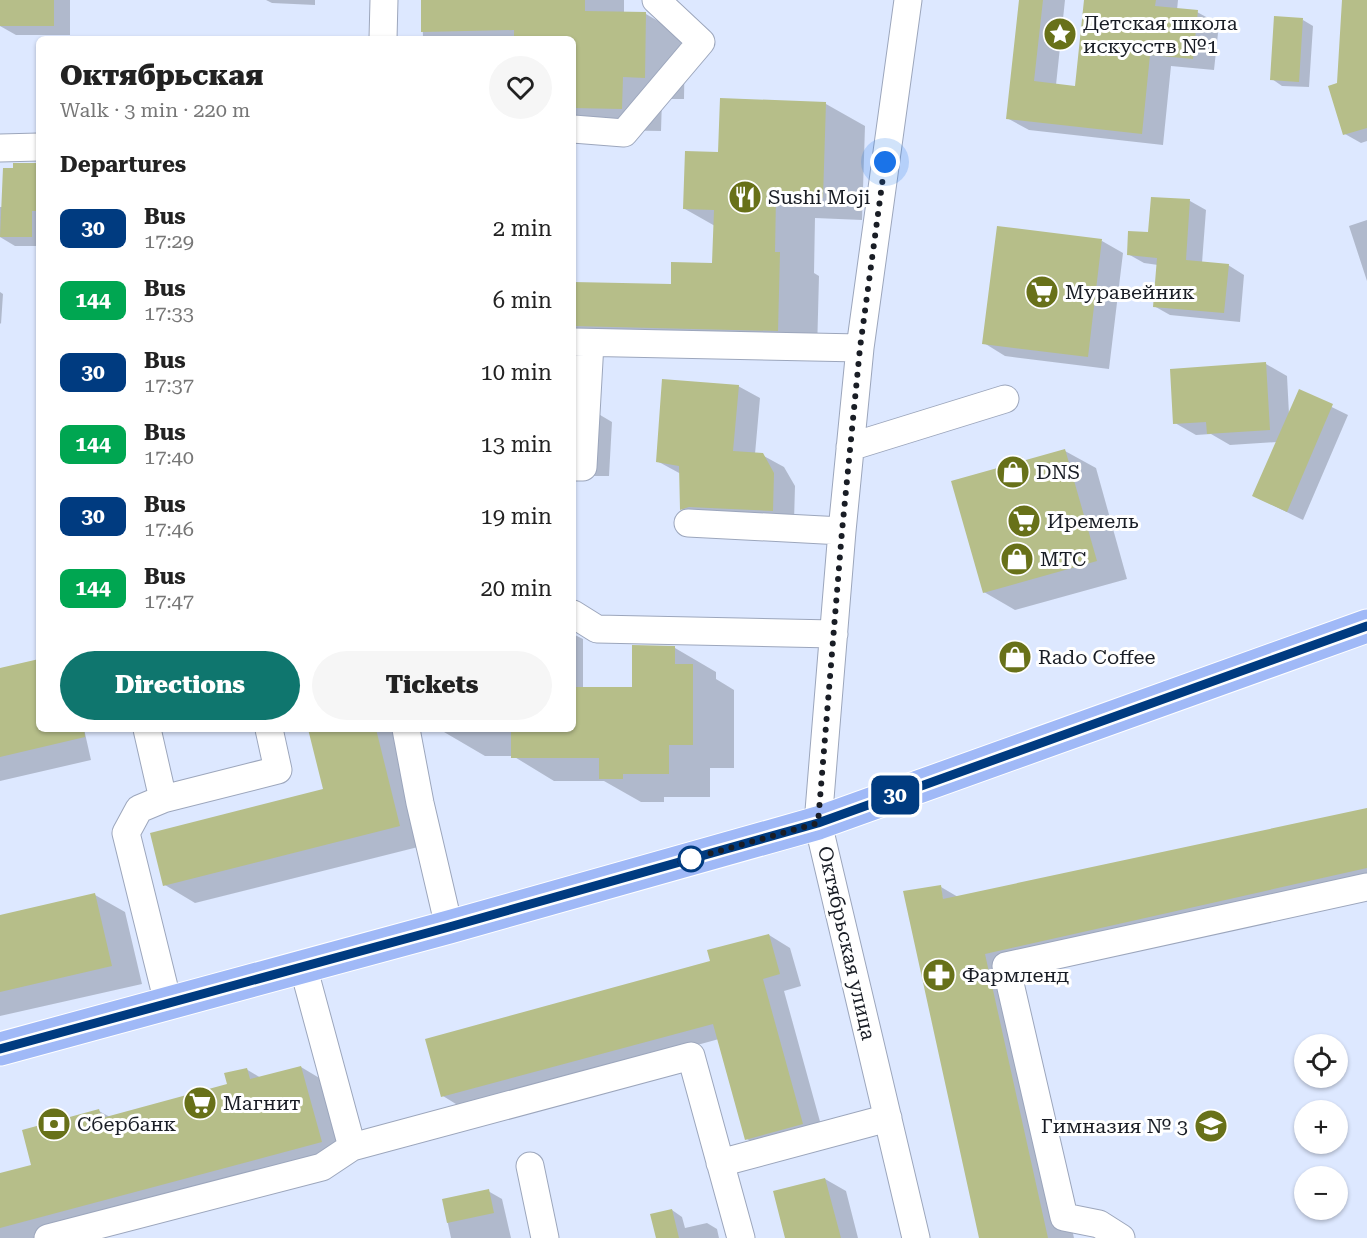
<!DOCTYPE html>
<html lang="en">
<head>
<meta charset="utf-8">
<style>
	:root { --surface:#fff; --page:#f6f6f6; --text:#222; --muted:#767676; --accent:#0f766e }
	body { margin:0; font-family:"Roboto Serif",serif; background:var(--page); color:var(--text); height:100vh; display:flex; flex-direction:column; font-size:22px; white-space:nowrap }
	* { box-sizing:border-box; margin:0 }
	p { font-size:20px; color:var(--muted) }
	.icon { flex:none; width:33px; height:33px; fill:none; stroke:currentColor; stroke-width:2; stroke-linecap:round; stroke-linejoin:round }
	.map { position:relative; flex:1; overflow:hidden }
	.panel { position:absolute; left:36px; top:36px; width:540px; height:696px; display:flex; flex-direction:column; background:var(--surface); border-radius:9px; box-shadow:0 2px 4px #0004 }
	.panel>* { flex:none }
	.badge { padding:0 12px; border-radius:9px; font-size:21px; line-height:39px }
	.tools { position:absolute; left:1294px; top:1034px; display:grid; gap:12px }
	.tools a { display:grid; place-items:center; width:54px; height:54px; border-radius:50%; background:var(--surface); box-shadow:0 2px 4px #0004; font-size:30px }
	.you { position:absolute; width:30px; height:30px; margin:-15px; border:4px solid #fff; border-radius:50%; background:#1a73e8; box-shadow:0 0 0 9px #1a73e833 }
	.map>.badge { position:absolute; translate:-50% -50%; box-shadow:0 0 0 3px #fff }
	h2 { padding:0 24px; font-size:22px; line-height:54px }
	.round { display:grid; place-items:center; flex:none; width:63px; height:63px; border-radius:32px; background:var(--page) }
	.overview { display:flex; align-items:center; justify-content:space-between; height:102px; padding:0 24px }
	h1 { font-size:28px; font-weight:800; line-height:45px }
	.cta { display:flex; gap:12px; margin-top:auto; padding:12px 24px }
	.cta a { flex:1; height:69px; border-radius:36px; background:var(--accent); color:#fff; font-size:24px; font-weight:800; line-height:69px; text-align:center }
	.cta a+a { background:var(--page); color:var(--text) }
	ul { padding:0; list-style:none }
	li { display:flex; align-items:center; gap:18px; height:72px; padding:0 24px }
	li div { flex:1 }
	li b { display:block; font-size:22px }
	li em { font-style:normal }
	li .badge { min-width:66px; font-weight:700; text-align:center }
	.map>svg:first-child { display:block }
</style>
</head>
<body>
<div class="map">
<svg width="1367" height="1238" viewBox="0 0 1367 1238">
	<rect width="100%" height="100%" fill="#dde8ff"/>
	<!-- shadow -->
	<path fill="#0003" d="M0 0H70V35H16L0 26Z
		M266 0H315V5L272 3Z
		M422 0H624V13L646 14 685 37 684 99H662L661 131 599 130 573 115V39H423Z
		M1020 0H1065L1056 85 1076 87 1085 0H1178L1177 10 1197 12 1219 24 1214 70 1171 66 1163 145 1029 130 1007 118Z
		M1343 0H1367V141L1361 143 1345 134 1339 84Z
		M1303 20 1313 26 1309 87 1282 86 1272 79Z
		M722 100 826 104 865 126 862 220 815 218 814 273 819 276 817 352 573 348V283L672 286 713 264 715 226 685 209 720 154Z
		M39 164V246H15L0 237V207H4L15 169Z
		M1152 198 1190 201 1206 210 1202 263 1228 265 1244 275 1240 322 1170 315 1154 306 1158 265 1144 263 1128 254 1150 234Z
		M1367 220V281L1349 226Z
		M1102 241 1123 253 1109 369 1005 356 984 343Z
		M0 292 3 294 1 324 0 323Z
		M1266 364 1287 376 1289 414 1299 391 1348 415 1303 520 1254 496 1277 442 1230 445 1211 434 1196 435 1175 423Z
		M738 386 760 398 755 454 762 455 784 467 795 486 794 522 702 521 681 509V474L657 461Z
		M573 399 612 422 609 476H573Z
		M1065 451 1096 468 1127 579 1015 610 984 592Z
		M573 634 583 639V689H633L675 648 716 672V679L734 690V768H710V797H664V802H641L604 781H554L513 756H485L444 732V729H573Z
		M39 661V729H84L91 760 0 781V670Z
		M310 729H401L430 844 195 903 165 885 325 790Z
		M1367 809V892L1015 971 1074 1238H981L941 887 958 897Z
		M95 895 125 912 142 984 0 1016V916Z
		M769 935 790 948 801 986 784 991 824 1136 768 1151 747 1139 719 1039 464 1109 443 1096Z
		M301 1067 331 1085 351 1159 57 1238H0V1175L33 1166 99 1111 110 1117 229 1085 246 1069 261 1078Z
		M825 1179 846 1191 858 1238H787Z
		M488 1191 502 1199 511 1238H451L443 1200Z
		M672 1210 682 1217 685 1228 707 1223 717 1229 719 1238H657Z"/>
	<!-- building -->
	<path fill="#b6be89" d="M0 0H54V26H0Z
		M421 0H585V11L646 12 645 78 623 77 622 109 573 108V39H514V30L421 32Z
		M1019 0H1043L1034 81 1075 86 1084 0H1156L1155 6 1198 10 1193 59 1150 55 1142 134 1006 119Z
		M1342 0H1367V128L1343 135 1328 86 1337 83Z
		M1274 16 1303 18 1299 82 1270 80Z
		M720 98 826 102 823 198 776 196 775 252H780L778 331 573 326V282L671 284V262L712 263 714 210 683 209 685 151 718 152Z
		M13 163H39V211H32V237H0L3 168H13Z
		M1151 197 1190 199 1186 260 1229 264 1224 313 1153 307 1157 258 1127 255 1128 231 1148 232Z
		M997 226 1102 239 1088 357 982 344Z
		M1266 362 1270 430 1207 434 1206 422 1173 424 1170 369Z
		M662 379 739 385 733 451 763 453 774 473 773 511 689 507 680 510 679 466 656 462Z
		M1299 389 1333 404 1287 512 1252 496Z
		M1065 449 1097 561 983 593 951 481Z
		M632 645 675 646V664H693V745H669V774H623V779H599V758H511V729H573V687H632Z
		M39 659V729H84L85 737 0 757V668Z
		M308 729H376L400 826 163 886 150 833 323 789Z
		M1367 808V868L985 954 1048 1238H979L903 891 941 885 943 899Z
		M95 893 112 966 0 992V915Z
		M769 934 780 974 763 979 803 1124 745 1140 713 1024 441 1097 425 1039 710 961 707 950Z
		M301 1066 322 1142 0 1228V1173L31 1165 22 1130 99 1109 102 1118 227 1084 224 1073 247 1068 250 1079Z
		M825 1178 841 1238H785L773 1191Z
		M489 1189 494 1213 447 1223 442 1199Z
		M672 1209 679 1238H656L650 1214Z"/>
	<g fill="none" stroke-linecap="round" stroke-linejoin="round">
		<defs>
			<path id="minor" d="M908 0 860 348 842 531 818 823 916 1238
				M383 39 384 0
				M573 129 624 133 701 42 656 0
				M0 148 39 147
				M573 342 860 348
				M850 447 1005 399
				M573 467H583L590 343
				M688 523 842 531
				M573 614 597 629 834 634
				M147 729 163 799
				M406 729 420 803 449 927
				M303 966 352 1147
				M168 1003 126 833 139 809 163 799 278 770 269 729
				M720 1163 888 1118
				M530 1166 545 1238
				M48 1238 322 1167 352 1147 691 1056 741 1238
				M1121 1238 1099 1224 1064 1217 1006 966 1367 887"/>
			<path id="major" d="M0 1049 449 927 818 823 1367 626"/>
		</defs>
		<!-- minor casing -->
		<use href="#minor" stroke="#9ca6bc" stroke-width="29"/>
		<!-- major casing -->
		<use href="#major" stroke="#fff" stroke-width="35"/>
		<!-- minor -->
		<use href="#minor" stroke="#fff" stroke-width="27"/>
		<!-- major -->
		<use href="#major" stroke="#a0b9f7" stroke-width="33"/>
	</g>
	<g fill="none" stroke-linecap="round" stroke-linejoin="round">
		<defs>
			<path id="line" d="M0 1049 449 927 818 823 1367 626"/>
		</defs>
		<!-- line casing -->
		<use href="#line" stroke="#fff" stroke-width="14"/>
		<!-- line -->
		<use href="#line" stroke="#003b80" stroke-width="9"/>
		<!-- walk -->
		<path stroke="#191d25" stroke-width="6" stroke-dasharray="0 10.8" d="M691 859 680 862 818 823 842 531 860 348 885 162"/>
	</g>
	<!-- icons -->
	<defs>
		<symbol id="sight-disc" viewBox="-11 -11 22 22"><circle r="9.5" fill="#687119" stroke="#fff"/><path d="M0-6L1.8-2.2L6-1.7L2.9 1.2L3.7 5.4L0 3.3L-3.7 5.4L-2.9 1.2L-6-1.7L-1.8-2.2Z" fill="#fff"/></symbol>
		<symbol id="restaurant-disc" viewBox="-11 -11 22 22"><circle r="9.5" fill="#687119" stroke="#fff"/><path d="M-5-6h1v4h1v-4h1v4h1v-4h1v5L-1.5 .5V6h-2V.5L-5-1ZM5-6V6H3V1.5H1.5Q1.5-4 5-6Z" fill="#fff"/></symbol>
		<symbol id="supermarket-disc" viewBox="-11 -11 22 22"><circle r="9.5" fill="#687119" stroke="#fff"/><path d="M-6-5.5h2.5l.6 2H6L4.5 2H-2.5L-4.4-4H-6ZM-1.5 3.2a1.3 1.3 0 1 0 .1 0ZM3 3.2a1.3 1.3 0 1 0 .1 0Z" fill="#fff"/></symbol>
		<symbol id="shop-disc" viewBox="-11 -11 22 22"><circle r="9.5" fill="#687119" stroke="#fff"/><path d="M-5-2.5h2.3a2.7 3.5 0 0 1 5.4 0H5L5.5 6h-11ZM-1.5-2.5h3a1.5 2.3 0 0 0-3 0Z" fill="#fff"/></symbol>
		<symbol id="pharmacy-disc" viewBox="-11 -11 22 22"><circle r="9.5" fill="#687119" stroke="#fff"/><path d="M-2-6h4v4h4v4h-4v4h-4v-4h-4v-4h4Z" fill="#fff"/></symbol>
		<symbol id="bank-disc" viewBox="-11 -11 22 22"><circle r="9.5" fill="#687119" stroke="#fff"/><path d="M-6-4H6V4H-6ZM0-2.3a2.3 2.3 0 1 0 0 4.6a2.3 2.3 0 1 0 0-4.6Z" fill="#fff"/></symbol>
		<symbol id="school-disc" viewBox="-11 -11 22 22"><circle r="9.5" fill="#687119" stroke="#fff"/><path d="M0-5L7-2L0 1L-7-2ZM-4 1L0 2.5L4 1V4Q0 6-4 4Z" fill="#fff"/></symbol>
	</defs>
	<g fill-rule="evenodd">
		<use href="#sight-disc" x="1041" y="15" width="38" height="38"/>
		<use href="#restaurant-disc" x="726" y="178" width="38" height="38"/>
		<use href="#supermarket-disc" x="1023" y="273" width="38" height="38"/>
		<use href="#shop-disc" x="994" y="453" width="38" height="38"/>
		<use href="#supermarket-disc" x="1005" y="502" width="38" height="38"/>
		<use href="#shop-disc" x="998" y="540" width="38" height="38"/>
		<use href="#shop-disc" x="996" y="638" width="38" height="38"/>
		<use href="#pharmacy-disc" x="920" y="956" width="38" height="38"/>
		<use href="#supermarket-disc" x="181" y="1084" width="38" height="38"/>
		<use href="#bank-disc" x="35" y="1105" width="38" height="38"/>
		<use href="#school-disc" x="1192" y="1107" width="38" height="38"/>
	</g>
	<!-- markers -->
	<circle fill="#fff" stroke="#003b80" stroke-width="3" cx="691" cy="859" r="12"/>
	<g text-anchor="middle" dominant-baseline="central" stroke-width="6" stroke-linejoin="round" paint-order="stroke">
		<!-- poi labels -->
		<g font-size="20" fill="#191d25" stroke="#fff" text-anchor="start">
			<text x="1083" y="23">Детская школа<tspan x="1083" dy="23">искусств №1</tspan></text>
			<text x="768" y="197">Sushi Moji</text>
			<text x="1065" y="292">Муравейник</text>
			<text x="1036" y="472">DNS</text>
			<text x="1047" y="521">Иремель</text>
			<text x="1040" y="559">МТС</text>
			<text x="1038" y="657">Rado Coffee</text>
			<text x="962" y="975">Фармленд</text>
			<text x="223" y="1103">Магнит</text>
			<text x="77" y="1124">Сбербанк</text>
			<text x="1188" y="1126" text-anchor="end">Гимназия № 3</text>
		</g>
		<!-- street labels -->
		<g font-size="20" fill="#191d25" stroke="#fff">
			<text transform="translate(847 943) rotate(77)">Октябрьская улица</text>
		</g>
	</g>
</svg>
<div class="tools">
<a><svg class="icon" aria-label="locate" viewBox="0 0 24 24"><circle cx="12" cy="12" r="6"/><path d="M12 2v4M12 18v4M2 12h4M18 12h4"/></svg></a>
<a>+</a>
<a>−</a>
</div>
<div class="you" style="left:885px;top:162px"></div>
<b class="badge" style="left:895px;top:795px;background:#003b80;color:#fff">30</b>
<section class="panel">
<div class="overview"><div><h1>Октябрьская</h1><p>Walk · 3 min · 220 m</p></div><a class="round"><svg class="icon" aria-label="heart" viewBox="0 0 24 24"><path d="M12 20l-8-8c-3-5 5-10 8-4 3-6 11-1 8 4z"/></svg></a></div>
<h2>Departures</h2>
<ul>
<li><span class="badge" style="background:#003b80;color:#fff">30</span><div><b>Bus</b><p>17:29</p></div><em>2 min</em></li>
<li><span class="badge" style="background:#00a651;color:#fff">144</span><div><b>Bus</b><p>17:33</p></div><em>6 min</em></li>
<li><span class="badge" style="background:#003b80;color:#fff">30</span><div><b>Bus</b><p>17:37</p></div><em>10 min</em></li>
<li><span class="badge" style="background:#00a651;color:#fff">144</span><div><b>Bus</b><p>17:40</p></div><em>13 min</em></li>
<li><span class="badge" style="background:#003b80;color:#fff">30</span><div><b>Bus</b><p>17:46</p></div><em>19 min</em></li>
<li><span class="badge" style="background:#00a651;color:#fff">144</span><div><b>Bus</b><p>17:47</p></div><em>20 min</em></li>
</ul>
<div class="cta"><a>Directions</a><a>Tickets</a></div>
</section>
</div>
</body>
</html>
